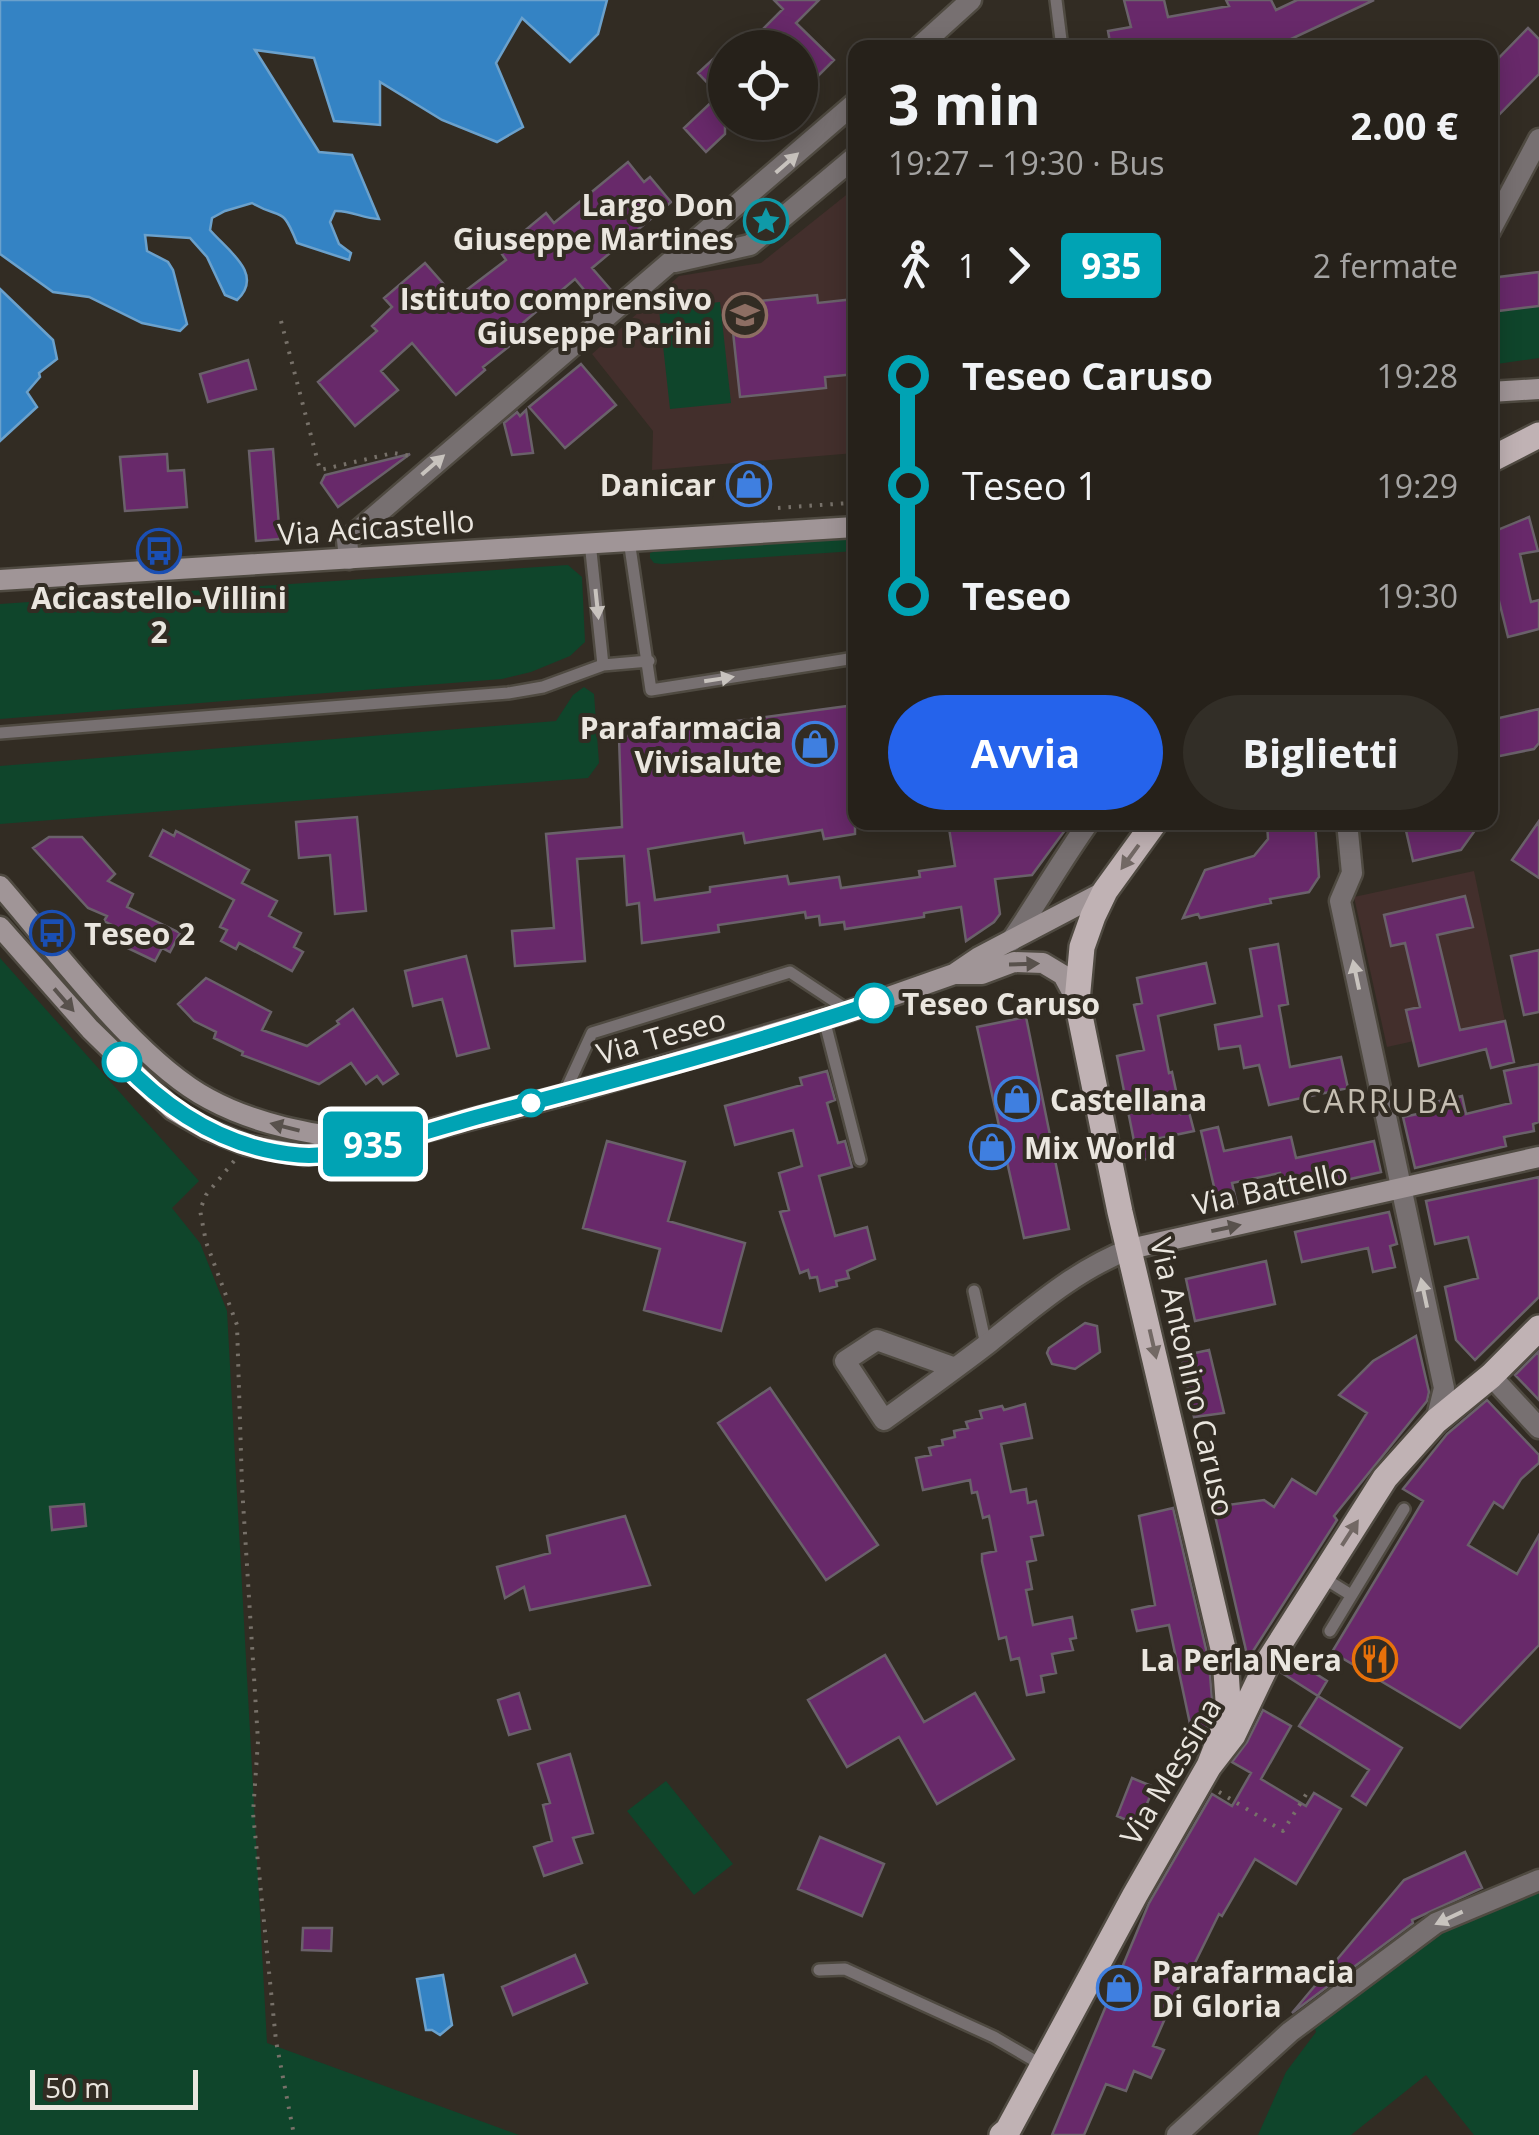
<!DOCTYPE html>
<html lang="it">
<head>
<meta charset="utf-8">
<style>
	:root { --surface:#26211a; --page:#322e27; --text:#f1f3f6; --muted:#a4a3a2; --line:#423e39; --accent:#2563eb }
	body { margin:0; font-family:"Open Sans",sans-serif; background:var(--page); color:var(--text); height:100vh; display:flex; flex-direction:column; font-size:38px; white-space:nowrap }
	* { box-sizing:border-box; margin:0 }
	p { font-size:32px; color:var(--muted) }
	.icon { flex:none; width:55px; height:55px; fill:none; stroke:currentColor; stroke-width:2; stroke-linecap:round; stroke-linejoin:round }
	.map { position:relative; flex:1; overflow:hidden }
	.side { position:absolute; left:848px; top:40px; width:650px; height:790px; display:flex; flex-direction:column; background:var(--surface); border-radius:20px; box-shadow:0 5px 25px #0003,0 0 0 2px var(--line) }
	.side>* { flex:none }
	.badge { padding:0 20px; border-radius:8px; font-size:35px; line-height:65px }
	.controls { position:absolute; left:708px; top:30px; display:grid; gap:20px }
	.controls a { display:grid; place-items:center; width:110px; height:110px; border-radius:50%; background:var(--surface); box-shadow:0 5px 25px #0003,0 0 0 2px var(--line); font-size:50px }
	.scale { position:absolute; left:30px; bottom:25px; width:168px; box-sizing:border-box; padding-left:10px; border:5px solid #eae6df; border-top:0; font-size:28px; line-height:35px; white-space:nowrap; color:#eae6df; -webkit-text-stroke:8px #322c23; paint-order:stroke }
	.map>.badge { position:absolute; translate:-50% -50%; box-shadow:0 0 0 5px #fff }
	.legs { display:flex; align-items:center; gap:15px; height:110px; padding:0 40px; font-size:32px }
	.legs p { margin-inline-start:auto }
	.head { display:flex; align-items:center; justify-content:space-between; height:170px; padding:0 40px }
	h1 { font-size:55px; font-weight:700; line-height:75px }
	.primary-button { display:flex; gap:20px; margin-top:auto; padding:20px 40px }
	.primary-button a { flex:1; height:115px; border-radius:60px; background:var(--accent); color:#fff; font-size:40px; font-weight:700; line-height:115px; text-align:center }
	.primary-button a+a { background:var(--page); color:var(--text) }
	ul { padding:0 40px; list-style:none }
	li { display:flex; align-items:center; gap:35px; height:110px; font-size:38px }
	li i { display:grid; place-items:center; width:15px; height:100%; margin:0 12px; background:currentColor }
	li i::after { content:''; width:25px; height:25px; margin:-12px; border:8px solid; border-radius:50%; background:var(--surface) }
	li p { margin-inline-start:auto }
	li:first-child i { background:linear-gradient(#0000 50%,currentColor 0) }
	li:last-child i { background:linear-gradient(currentColor 50%,#0000 0) }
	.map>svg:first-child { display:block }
</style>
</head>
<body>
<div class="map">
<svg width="1539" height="2135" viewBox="0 0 1539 2135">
	<rect width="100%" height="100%" fill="#322c23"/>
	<!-- education -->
	<path fill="#432f2c" d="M855 188V453L652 470 653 431 592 354 679 276 761 263Z
		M1474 871 1505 1021 1387 1047 1354 897Z"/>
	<!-- green -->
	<path fill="#0f452b" d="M720 302 731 403 670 409 659 309Z
		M1539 306V358L1490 365V312Z
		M855 535V551L662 564 654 563 650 558V553L665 548Z
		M568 565 582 577 585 642 570 656 531 672 502 679 0 719V604Z
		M584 687 594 694 599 763 588 778 0 824V766L556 721 573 695Z
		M0 958 199 1181 172 1208 200 1243 227 1311 267 2043 519 2135H0Z
		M666 1781 733 1864 694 1895 627 1811Z
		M1539 1890V2135H1474L1426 2075 1351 2135H1258L1286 2072 1316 2032 1314 2025 1453 1926Z"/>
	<!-- water -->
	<path fill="#3483c4" stroke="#6ba1cc" stroke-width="2.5" d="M0 0H607L598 34 570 62 522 18 496 63 523 127 497 142 442 120 380 82V125L334 121 314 58 255 50 319 152 352 155 379 219C363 219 351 210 335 211L330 222 339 244 351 253 349 260 297 243C281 203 282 221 252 203L225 211 212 218 210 230C227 250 265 274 237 300L225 295 207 257 190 238 145 235 147 251 168 262 173 270 187 324 180 331 142 323 89 297 53 292 0 254Z
		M0 289 53 340 57 359 39 373 40 377 27 392 37 407 0 441Z
		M443 1975 452 2025 440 2035 432 2030H426L417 1979Z"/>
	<!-- building -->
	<path fill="#68296a" stroke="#6a616a" stroke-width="2.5" d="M774 0H819L796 23 834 60 800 94V48H744L783 9Z
		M1124 0H1164L1168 17 1229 6 1226 0H1271L1276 10 1297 0H1374L1272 48H1111L1108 31 1131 27Z
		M1528 28 1539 39V74L1490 124V67Z
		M725 48V134L706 152 684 128 719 95 698 73Z
		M628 162 644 182 650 177 671 202 592 268 612 291 596 304 575 279 524 322 517 330 522 336 483 367 485 370 456 395 412 343 381 371 398 390 355 426 318 382 377 331 372 326 392 307 384 298 425 263 456 298 506 260 495 244 510 231 516 238 546 213 554 223Z
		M1539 272V306L1490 312V298L1499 277Z
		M817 295 818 303 855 299V374L825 377 826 388 740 397 730 304Z
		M248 360 256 389 208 402 200 374Z
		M581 364 616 405 565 448 529 407Z
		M526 410 533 453 512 455 504 423 517 412 520 416Z
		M273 449 280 539 256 541 249 451Z
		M167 454 168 471 184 470 187 507 125 511 120 457Z
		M410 454 338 507 321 483 325 475Z
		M1529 517 1538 551 1520 554 1531 602 1539 600V629L1508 637 1490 565V533Z
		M855 705V834L824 839 822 830 745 843 743 833 648 849 655 900 710 892V887L787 876 789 884 839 877 841 888 920 877 919 871 955 866 948 822H1071L1032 875 995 879 1000 914 994 922 966 941 961 907 924 913V917L845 929 844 922 820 925 819 916 806 918 805 912 718 925 719 932 642 943 639 903 627 905 624 856 577 859 585 961 515 966 512 931 554 928 546 834 622 827 619 737Z
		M1539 709V743L1534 749 1490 758V720Z
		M357 817 366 911 335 914 330 855 299 858 296 822Z
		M1539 821V878L1512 860Z
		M1267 822H1315L1319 877 1309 892 1270 899 1271 903 1200 918 1198 914 1183 918 1205 870 1254 856 1268 839Z
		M1404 822H1481L1461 850 1413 861Z
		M163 830 174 836 176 831 249 870 242 883 277 901 269 916 301 933 294 947 303 952 292 971 239 943 236 949 221 941 227 930 220 927 234 900 150 856Z
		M49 837H82L115 874 108 881 133 894 127 907 180 933 170 952 162 948 155 961 117 943 121 935 110 930 112 925 104 921 107 916 88 908 33 848Z
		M1465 896 1473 927 1437 935 1460 1030 1505 1021 1514 1062 1491 1068 1486 1049 1419 1066 1406 1010 1420 1007 1405 943 1391 946 1384 915Z
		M1278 944 1288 1004 1279 1006 1290 1067 1341 1057 1348 1088 1269 1105 1259 1065 1244 1068 1240 1046 1219 1049 1215 1025 1262 1016 1250 949Z
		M1539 950V1012L1524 1015 1511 956Z
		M466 956 489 1048 457 1056 442 999 413 1006 405 971Z
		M1206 963 1215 1003 1158 1016 1169 1073 1172 1072 1181 1114 1189 1112 1194 1131 1151 1140 1155 1157 1138 1161 1117 1056 1144 1050 1134 1005 1142 1003 1137 978Z
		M206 978 271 1012 262 1030 307 1046 339 1024 337 1021 353 1009 398 1074 383 1084 377 1076 366 1084 351 1063 319 1084 242 1055 243 1052 214 1038 216 1032 194 1021 178 1004Z
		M1026 1017 1069 1229 1024 1238 977 1027Z
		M1539 1064V1122L1533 1124 1534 1131 1504 1137 1506 1146 1415 1168 1403 1117 1437 1110 1435 1102 1462 1096 1466 1114 1511 1103 1504 1071Z
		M827 1071 835 1100 827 1103 838 1143 845 1141 852 1167 819 1176 835 1236 867 1227 875 1259 847 1271 849 1278 836 1281 837 1286 820 1291 817 1277 810 1278 808 1270 800 1273 780 1212 789 1210 779 1173 802 1166 793 1130 735 1145 725 1106 802 1085 800 1078Z
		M1218 1127 1224 1151 1291 1137 1296 1158 1374 1141 1381 1172 1285 1194 1280 1173 1232 1183 1237 1204 1219 1208 1201 1131Z
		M607 1141 685 1162 668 1221 745 1243 721 1331 644 1310 660 1249 583 1228Z
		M1539 1177V1297L1475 1360 1456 1340 1445 1287 1478 1278 1468 1237 1435 1244 1426 1201Z
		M1389 1212 1397 1244 1390 1246 1395 1267 1373 1272 1368 1248 1302 1262 1295 1232Z
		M1266 1261 1275 1304 1195 1321 1186 1279Z
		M1085 1323 1097 1326 1100 1352 1075 1369 1052 1364 1047 1353 1049 1348Z
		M1416 1336 1429 1392 1427 1401 1334 1516 1337 1520 1248 1659 1213 1507 1264 1500 1274 1507 1292 1479 1316 1494 1367 1413 1339 1395 1373 1361Z
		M1209 1350 1224 1413 1194 1417 1181 1356Z
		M1539 1351V1400L1515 1375Z
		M770 1388 878 1545 826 1580 718 1423Z
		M1487 1400 1539 1455V1463L1521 1479 1503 1508 1494 1502 1468 1545 1517 1574 1539 1535V1645L1460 1728 1332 1652 1423 1501 1403 1489 1447 1434Z
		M1025 1404 1032 1438 1001 1444 1011 1492 1026 1489 1028 1503 1036 1501 1043 1535 1031 1537 1036 1560 1027 1562 1032 1589 1026 1590 1033 1625 1072 1617 1076 1638 1070 1639 1073 1650 1052 1654 1056 1673 1041 1676 1044 1692 1027 1695 1019 1658 1011 1660 1006 1637 999 1639 982 1561V1554L996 1551 989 1516 983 1518 977 1492 972 1493 970 1480 923 1490 916 1458 931 1455 929 1448 943 1445 942 1440 955 1437 954 1431 968 1428 966 1422 982 1418 980 1411 1002 1406 1004 1410Z
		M84 1504 86 1526 52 1530 50 1507Z
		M1173 1508 1209 1662 1213 1712 1196 1752 1169 1625 1137 1631 1132 1610 1155 1605 1139 1516Z
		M625 1516 650 1585 530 1610 524 1587 505 1598 497 1567 550 1553 547 1536Z
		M885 1655 924 1722 975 1693 1014 1759 937 1804 899 1737 847 1767 808 1700Z
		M1291 1658 1327 1681 1318 1696 1282 1673Z
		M519 1693 530 1729 509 1735 498 1700Z
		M1318 1696 1402 1748 1366 1805 1352 1796 1369 1770 1299 1726Z
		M1263 1710 1291 1726 1261 1779 1306 1806 1314 1793 1341 1809 1296 1884 1255 1859 1222 1916 1219 1914 1184 1985 1180 1984 1153 2046 1164 2050 1151 2078 1134 2071 1126 2091 1106 2084 1084 2135H1052L1149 1903 1212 1794 1232 1806 1251 1773 1232 1762 1247 1742Z
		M570 1754 593 1833 573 1838 582 1863 544 1876 534 1847 552 1841 543 1805 550 1803 538 1764Z
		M1132 1778 1154 1787 1138 1825 1117 1816Z
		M820 1837 884 1864 862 1916 798 1889Z
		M1465 1852 1482 1888 1412 1920 1413 1923 1292 2013 1404 1880Z
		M303 1928H332L331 1951 302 1950Z
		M575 1955 587 1983 513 2015 502 1987Z"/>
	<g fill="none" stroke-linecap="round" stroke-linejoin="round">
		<defs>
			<path id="lane" d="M1056 0 1062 48
				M629 540 651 690 855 658
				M590 542 603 665
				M0 733 508 693 543 687 603 665 649 661
				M824 1019 860 1160
				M564 1094 592 1033 790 972 849 1011
				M974 1291 986 1345
				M1322 1577 1351 1595
				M1330 1631 1404 1509
				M819 1970 845 1969 994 2037 1042 2065"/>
			<path id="street" d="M918 48 971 0
				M1490 231 1539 139
				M675 262 750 245 855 157
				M349 559 347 540 855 103
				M1347 822 1352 873 1340 901 1444 1388 1436 1421
				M1011 941C1038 902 1061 861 1089 822
				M955 1368 877 1340 845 1361 884 1420C920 1394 955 1369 990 1342 1034 1307 1077 1269 1130 1249
				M1491 1376 1539 1428
				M1177 2135 1290 2032 1436 1923 1539 1880"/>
			<path id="secondary" d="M1490 392 1539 389
				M0 580 855 527
				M0 886C55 949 137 1061 209 1099 257 1125 310 1134 364 1141
				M0 927 90 1029 173 1110 206 1129 246 1145 304 1155 381 1143 564 1095 849 1011 954 974 979 957 1105 891
				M954 974H982L1014 962 1043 963 1063 975 1077 1001
				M1130 1249 1539 1157"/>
			<path id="primary" d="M1490 460 1539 435
				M1155 822 1105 891 1093 916 1082 947 1077 1001 1120 1212 1225 1657 1229 1715 1209 1766
				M1002 2135 1008 2130 1135 1895 1209 1766 1233 1735 1268 1662 1385 1478 1436 1421 1491 1376 1539 1328"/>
		</defs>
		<!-- lane casing -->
		<use href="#lane" stroke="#4f4a41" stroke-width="16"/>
		<!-- street casing -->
		<use href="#street" stroke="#4f4a41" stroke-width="25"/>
		<!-- secondary casing -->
		<use href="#secondary" stroke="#4f4a41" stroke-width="25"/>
		<!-- primary casing -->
		<use href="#primary" stroke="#4f4a41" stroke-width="30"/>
		<!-- path -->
		<path stroke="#777169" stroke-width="4" stroke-dasharray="2.5 8" stroke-linecap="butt" d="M281 321 320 470 393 453 411 456
			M778 508 849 503 855 496
			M234 1161 206 1195 200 1210 206 1242 237 1325 242 1486 258 1741 253 1813 276 2041 294 2135
			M1219 1792 1283 1831 1307 1793"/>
		<!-- lane -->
		<use href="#lane" stroke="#777071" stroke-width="11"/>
		<!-- street -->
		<use href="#street" stroke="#777071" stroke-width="20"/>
		<!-- secondary -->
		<use href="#secondary" stroke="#a09597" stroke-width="20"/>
		<!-- primary -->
		<use href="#primary" stroke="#c0b2b4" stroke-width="25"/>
	</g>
	<!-- one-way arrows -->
	<defs><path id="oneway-solid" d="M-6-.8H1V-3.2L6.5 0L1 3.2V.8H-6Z" transform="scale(2.5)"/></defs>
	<g fill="#c8c3be">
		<use href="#oneway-solid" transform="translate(787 163) rotate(-41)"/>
		<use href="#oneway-solid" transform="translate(433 465) rotate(-41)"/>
		<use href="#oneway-solid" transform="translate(597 604) rotate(84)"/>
		<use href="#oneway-solid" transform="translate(719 679) rotate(-9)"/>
		<use href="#oneway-solid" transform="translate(1356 975) rotate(-102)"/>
		<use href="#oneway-solid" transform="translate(1424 1293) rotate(-102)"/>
		<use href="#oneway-solid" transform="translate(1449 1918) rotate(155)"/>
	</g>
	<g fill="#726864">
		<use href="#oneway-solid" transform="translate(1130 857) rotate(126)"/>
		<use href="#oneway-solid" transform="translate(1153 1344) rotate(77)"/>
		<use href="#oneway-solid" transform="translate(1350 1533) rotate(-57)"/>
	</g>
	<g fill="#58514c">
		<use href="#oneway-solid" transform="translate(1024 964) rotate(-2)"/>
		<use href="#oneway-solid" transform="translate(64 1000) rotate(49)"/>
		<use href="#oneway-solid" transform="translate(285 1127) rotate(-166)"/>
		<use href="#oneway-solid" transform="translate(1226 1228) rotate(-12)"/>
	</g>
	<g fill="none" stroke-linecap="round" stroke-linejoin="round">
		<defs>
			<path id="line-1" d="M122 1062C170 1113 227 1149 299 1155 347 1159 423 1132 470 1119 605 1083 741 1048 874 1003"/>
		</defs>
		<!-- line-1 casing -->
		<use href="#line-1" stroke="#fff" stroke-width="22"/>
		<!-- line-1 -->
		<use href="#line-1" stroke="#00a3b4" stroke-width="15"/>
	</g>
	<!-- icons -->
	<defs>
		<symbol id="sight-ring" viewBox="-11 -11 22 22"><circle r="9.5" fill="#322c23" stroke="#0f9aa8" stroke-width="1.5"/><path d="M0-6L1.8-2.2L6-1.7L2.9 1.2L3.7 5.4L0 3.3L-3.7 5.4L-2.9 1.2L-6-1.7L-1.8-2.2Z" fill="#0f9aa8"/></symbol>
		<symbol id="school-ring" viewBox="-11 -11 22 22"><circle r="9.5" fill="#322c23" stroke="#8d6e63" stroke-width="1.5"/><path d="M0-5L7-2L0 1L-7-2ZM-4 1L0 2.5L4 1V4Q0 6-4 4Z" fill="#8d6e63"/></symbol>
		<symbol id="shop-ring" viewBox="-11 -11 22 22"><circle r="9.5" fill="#322c23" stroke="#3f7fe0" stroke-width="1.5"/><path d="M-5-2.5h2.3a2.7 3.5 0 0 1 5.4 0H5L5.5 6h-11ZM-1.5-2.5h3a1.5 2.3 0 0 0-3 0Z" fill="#3f7fe0"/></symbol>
		<symbol id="bus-ring" viewBox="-11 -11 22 22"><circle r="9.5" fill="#322c23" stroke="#1a4fb4" stroke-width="1.5"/><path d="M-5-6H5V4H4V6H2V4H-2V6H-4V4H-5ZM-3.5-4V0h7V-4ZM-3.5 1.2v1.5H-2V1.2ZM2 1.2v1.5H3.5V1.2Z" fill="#1a4fb4"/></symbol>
		<symbol id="restaurant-ring" viewBox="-11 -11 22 22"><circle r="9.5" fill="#322c23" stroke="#e8710a" stroke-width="1.5"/><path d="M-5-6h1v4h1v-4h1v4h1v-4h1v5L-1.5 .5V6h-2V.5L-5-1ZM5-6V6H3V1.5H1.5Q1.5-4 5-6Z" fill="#e8710a"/></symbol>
	</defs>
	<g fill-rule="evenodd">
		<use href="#sight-ring" x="741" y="196" width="50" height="50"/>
		<use href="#school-ring" x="720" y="290" width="50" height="50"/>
		<use href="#shop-ring" x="724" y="459" width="50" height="50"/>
		<use href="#bus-ring" x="134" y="526" width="50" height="50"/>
		<use href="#shop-ring" x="790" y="719" width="50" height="50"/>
		<use href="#bus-ring" x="27" y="908" width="50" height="50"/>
		<use href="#shop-ring" x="992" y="1074" width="50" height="50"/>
		<use href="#shop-ring" x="967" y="1122" width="50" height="50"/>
		<use href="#restaurant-ring" x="1350" y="1634" width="50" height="50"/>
		<use href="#shop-ring" x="1094" y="1963" width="50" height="50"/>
	</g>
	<!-- markers -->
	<g fill="#fff" stroke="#00a3b4" stroke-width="5">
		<circle cx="874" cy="1003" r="18"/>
		<circle cx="122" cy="1062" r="18"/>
		<circle cx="531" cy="1103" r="12"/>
	</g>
	<g text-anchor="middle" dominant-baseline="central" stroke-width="8" stroke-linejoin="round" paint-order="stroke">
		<!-- poi labels -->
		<g font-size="30" font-weight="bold" fill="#eae6df" stroke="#322c23" text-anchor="end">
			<text x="734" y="204">Largo Don<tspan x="734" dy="34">Giuseppe Martines</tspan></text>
			<text x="712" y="298">Istituto comprensivo<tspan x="712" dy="34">Giuseppe Parini</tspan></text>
			<text x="716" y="484">Danicar</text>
			<text x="159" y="597" text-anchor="middle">Acicastello-Villini<tspan x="159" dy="34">2</tspan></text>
			<text x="782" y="727">Parafarmacia<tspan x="782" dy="34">Vivisalute</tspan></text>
			<text x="84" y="933" text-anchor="start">Teseo 2</text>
			<text x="1050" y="1099" text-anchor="start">Castellana</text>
			<text x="1024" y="1147" text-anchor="start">Mix World</text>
			<text x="1342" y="1659">La Perla Nera</text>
			<text x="1152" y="1971" text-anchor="start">Parafarmacia<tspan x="1152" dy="34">Di Gloria</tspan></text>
		</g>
		<!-- street labels -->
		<g font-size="30" fill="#eae6df" stroke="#322c23">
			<text transform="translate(376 527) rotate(-4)">Via Acicastello</text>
			<text transform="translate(661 1036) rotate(-16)">Via Teseo</text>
			<text transform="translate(1270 1188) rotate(-12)">Via Battello</text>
			<text transform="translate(1193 1377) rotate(77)">Via Antonino Caruso</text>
			<text transform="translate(1170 1771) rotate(-59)">Via Messina</text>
		</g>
		<!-- stop labels -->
		<g font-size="30" font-weight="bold" fill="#eae6df" stroke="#322c23" text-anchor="start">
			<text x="902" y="1003">Teseo Caruso</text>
		</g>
		<!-- neighbourhood labels -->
		<g font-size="32" letter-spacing="2.5" fill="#c5beb1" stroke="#322c23">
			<text x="1382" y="1100">CARRUBA</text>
		</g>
	</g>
</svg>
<div class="controls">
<a><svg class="icon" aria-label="locate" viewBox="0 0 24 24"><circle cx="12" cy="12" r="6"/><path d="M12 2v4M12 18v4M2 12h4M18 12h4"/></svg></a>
</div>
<div class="scale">50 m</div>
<b class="badge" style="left:373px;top:1144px;background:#00a3b4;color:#fff">935</b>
<section class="side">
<div class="head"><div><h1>3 min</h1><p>19:27 – 19:30 · Bus</p></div><b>2.00 €</b></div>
<div class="legs"><svg class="icon" aria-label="walk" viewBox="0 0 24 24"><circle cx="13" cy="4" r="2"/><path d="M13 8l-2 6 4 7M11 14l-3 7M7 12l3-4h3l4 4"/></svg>1<svg class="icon" aria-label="forward" viewBox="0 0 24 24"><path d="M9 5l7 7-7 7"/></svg><b class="badge" style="background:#00a3b4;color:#fff">935</b><p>2 fermate</p></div>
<ul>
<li><i style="color:#00a3b4"></i><b>Teseo Caruso</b><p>19:28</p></li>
<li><i style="color:#00a3b4"></i><span>Teseo 1</span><p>19:29</p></li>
<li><i style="color:#00a3b4"></i><b>Teseo</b><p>19:30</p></li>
</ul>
<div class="primary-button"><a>Avvia</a><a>Biglietti</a></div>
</section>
</div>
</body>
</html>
